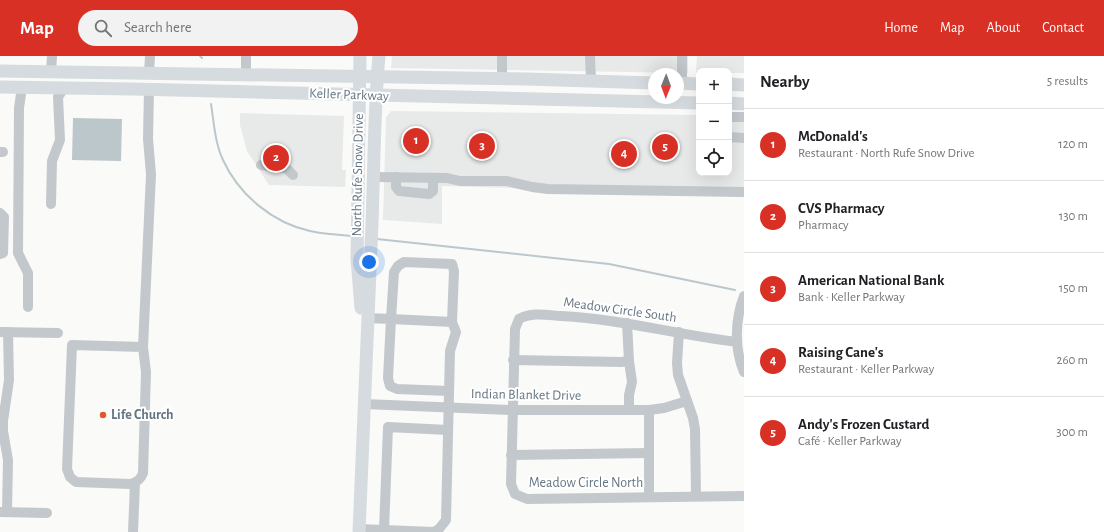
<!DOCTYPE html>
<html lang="en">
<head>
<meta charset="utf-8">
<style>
	body { margin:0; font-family:"Alegreya Sans",sans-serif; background:#f2f2f2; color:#202124 }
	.controls { position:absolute; right:12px; top:12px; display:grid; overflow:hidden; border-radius:8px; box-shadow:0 4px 16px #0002 }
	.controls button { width:36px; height:36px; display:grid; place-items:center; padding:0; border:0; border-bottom:1px solid #e0e0e0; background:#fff; color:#202124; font:20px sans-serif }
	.compass { position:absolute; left:648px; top:12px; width:36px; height:36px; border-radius:50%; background:#fff; box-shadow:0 4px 16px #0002; rotate:181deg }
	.you { position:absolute; left:369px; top:206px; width:14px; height:14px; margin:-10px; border:3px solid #fff; border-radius:50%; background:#1a73e8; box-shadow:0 0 0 6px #1a73e833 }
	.badge { display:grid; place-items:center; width:26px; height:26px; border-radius:50%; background:#d93025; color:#fff; font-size:13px; font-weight:700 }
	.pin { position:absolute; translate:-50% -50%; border:2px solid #fff; box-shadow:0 1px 4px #0006 }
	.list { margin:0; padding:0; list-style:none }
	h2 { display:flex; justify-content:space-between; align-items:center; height:52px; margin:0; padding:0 16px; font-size:17px }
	h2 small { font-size:13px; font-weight:400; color:#757577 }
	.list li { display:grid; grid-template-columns:26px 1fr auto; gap:12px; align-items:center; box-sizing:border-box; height:72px; padding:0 16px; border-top:1px solid #e0e0e0 }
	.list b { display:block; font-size:15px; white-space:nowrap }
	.list p { margin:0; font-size:13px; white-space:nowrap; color:#757577 }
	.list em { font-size:13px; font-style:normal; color:#757577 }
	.icon { flex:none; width:22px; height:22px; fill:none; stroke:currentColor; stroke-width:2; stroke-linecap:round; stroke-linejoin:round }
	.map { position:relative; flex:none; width:744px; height:476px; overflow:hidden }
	header { display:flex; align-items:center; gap:24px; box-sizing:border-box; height:56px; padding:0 20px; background:#d93025; color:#fff }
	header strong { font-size:19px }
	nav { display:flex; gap:22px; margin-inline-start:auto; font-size:14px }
	.search { width:280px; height:36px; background:#f2f2f2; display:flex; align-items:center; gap:10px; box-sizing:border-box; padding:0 14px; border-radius:22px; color:#757577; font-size:15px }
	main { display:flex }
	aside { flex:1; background:#fff }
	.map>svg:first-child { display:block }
	.built { fill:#e8e9e9 }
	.water { fill:#bbc7cb }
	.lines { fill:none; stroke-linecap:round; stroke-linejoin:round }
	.stream { stroke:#bbc7cb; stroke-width:2 }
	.minor { stroke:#c3c8cc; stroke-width:10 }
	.major { stroke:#d6dbdf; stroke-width:13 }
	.poi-dot { fill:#e4572e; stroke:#fff; stroke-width:1.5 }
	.labels { text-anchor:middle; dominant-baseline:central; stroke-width:4; stroke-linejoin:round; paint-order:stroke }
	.street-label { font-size:14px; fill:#657683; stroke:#fff }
	.poi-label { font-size:14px; font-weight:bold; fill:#657683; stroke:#fff; text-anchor:start }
</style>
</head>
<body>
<header>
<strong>Map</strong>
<div class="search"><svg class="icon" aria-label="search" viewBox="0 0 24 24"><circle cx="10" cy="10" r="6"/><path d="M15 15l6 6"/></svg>Search here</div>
<nav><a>Home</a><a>Map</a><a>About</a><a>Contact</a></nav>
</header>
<main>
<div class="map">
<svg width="744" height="476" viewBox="0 0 744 476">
	<rect width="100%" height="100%" fill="#fafaf8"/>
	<g class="built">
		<polygon points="392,0 688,0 688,17 391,12"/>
		<polygon points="697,0 744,0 744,17 729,17 729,15 699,15 699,17 696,17"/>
		<polygon points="391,55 699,59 699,117 729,117 729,60 744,60 744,141 537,136 512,132 442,130 442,168 383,164 386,61"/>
		<polygon points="240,57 344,60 342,114 346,114 345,131 269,129 247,95 240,69"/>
	</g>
	<polygon class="water" points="73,62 122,63 121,105 72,104"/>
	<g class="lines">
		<g class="stream">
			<polyline points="200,0 202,2"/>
			<path d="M 211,48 C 214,67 215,87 223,104 C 239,139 273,167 310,175 C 324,178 339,179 353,180"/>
			<polyline points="377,183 609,208 735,234"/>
		</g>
		<g class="minor">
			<polyline points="246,0 246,18"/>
			<polyline points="590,0 591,25"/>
			<polyline points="51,16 52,0"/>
			<polyline points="149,17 150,0"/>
			<polyline points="502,22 502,0"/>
			<polyline points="682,27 682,0"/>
			<polyline points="22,31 19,52 18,197 28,217 28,251"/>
			<polyline points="729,61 744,61"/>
			<polyline points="729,81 744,82"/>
			<polyline points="0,96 3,96"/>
			<polyline points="261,109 286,112 293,119"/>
			<polyline points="373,121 447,122 460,125 507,125 532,131 548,133 744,136"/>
			<polyline points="396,121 396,131 399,135 429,138 433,135 433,122"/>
			<polyline points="51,148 52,105 60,84 58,41 64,32"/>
			<polyline points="0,157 4,161 3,197 0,198"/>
			<path d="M 744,240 C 735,263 734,293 744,316"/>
			<polyline points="367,262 391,263 388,322 390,330 397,333 449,335"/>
			<polyline points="627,267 629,305 632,326 629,339 629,354"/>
			<polyline points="0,276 58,277"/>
			<polyline points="679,276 677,307 678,319 693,362 695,373 696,440"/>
			<path d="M 737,286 C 678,279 621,263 561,260 C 546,259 532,256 519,263 L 515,273 L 511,428 L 515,438 L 527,443 L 744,440"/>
			<path d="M 143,291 L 146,316 L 143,417 C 141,423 138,426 131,428 L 76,426 L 70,421 L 67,413 L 72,289 L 143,291 L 151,118 L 148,83 L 149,33"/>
			<polyline points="513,304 621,306 629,305"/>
			<polyline points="364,348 512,354 649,354 664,352 687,345"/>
			<polyline points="649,354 649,441"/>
			<polyline points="511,399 649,397"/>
			<polyline points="0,456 47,457"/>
			<polyline points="7,456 8,404 3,375 3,365 9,324 8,276"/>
			<polyline points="359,473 434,476 439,473 446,464 450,295 456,276 452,266 454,215 452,208 404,206 398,210 394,216 391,263 452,266"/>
			<polyline points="384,474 388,371 448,374"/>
			<polyline points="133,476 135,427"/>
		</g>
		<g class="major">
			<polyline points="360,0 357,203 361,252"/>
			<polyline points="0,15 527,23 654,27"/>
			<polyline points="678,27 699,28"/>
			<polyline points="729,28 744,29"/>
			<polyline points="0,31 133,33 699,47"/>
			<polyline points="729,47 744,48"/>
			<path d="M 359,476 C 363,373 368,270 372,167 C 374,111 374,55 379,0"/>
		</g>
	</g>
	<circle class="poi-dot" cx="103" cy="359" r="4"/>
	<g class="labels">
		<g class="street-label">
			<text transform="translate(349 39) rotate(2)">Keller Parkway</text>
			<text transform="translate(358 119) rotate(-89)">North Rufe Snow Drive</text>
			<text transform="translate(620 254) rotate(8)">Meadow Circle South</text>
			<text transform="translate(526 339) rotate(1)">Indian Blanket Drive</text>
			<text x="586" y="427">Meadow Circle North</text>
		</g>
		<g class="poi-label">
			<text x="111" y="359">Life Church</text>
		</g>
	</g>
</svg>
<div class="controls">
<button>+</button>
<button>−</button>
<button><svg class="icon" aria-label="locate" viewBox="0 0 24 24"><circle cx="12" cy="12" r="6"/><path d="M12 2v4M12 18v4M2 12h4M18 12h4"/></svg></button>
</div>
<svg class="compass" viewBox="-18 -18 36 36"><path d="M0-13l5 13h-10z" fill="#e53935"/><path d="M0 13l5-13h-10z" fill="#757577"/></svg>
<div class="you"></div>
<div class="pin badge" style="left:416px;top:85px">1</div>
<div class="pin badge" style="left:276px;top:102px">2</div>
<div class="pin badge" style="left:482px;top:90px">3</div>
<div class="pin badge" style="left:624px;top:98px">4</div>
<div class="pin badge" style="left:665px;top:91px">5</div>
</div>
<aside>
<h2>Nearby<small>5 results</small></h2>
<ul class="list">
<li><span class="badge">1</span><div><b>McDonald's</b><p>Restaurant · North Rufe Snow Drive</p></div><em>120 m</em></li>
<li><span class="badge">2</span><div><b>CVS Pharmacy</b><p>Pharmacy</p></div><em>130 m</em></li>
<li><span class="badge">3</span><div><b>American National Bank</b><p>Bank · Keller Parkway</p></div><em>150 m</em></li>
<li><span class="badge">4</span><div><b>Raising Cane's</b><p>Restaurant · Keller Parkway</p></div><em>260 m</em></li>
<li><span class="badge">5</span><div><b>Andy's Frozen Custard</b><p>Café · Keller Parkway</p></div><em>300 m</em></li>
</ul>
</aside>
</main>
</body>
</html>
